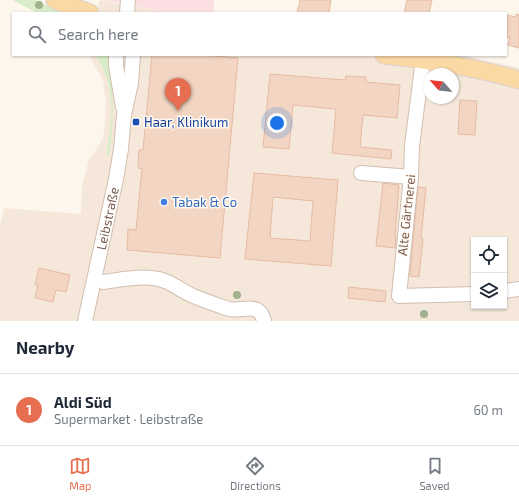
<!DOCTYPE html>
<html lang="en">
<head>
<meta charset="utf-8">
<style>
	body { margin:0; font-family:"Exo 2",sans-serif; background:#f2f2f3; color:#1f2937 }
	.controls { position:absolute; right:12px; bottom:12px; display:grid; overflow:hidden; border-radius:0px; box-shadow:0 1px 3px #0004 }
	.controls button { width:36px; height:36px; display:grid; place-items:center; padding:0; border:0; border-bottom:1px solid #e0e1e3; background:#fff; color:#1f2937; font:20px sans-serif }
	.compass { position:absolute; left:423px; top:68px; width:36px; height:36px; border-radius:50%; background:#fff; box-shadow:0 1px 3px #0004; rotate:297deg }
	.you { position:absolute; left:277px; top:123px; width:14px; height:14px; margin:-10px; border:3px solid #fff; border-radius:50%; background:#1a73e8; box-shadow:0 0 0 6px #1a73e833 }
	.badge { display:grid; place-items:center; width:26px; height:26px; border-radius:50%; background:#e76f51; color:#fff; font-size:13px; font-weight:700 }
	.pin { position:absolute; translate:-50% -33px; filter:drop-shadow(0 1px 2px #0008) }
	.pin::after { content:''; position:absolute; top:21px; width:14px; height:12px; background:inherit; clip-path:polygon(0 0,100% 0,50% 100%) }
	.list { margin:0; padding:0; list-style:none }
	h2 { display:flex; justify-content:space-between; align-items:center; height:52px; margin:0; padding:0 16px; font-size:17px }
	h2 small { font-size:13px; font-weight:400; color:#747a83 }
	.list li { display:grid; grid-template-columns:26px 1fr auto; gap:12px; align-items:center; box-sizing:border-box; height:72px; padding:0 16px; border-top:1px solid #e0e1e3 }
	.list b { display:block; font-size:15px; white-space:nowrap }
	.list p { margin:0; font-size:13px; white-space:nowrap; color:#747a83 }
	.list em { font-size:13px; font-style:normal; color:#747a83 }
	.icon { flex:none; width:22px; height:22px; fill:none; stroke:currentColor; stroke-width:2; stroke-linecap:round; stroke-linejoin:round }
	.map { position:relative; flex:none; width:519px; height:321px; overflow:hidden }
	.search { position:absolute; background:#fff; box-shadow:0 1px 3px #0004; left:12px; right:12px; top:12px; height:44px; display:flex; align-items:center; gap:10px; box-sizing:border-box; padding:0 14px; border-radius:0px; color:#747a83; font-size:15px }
	.sheet { height:124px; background:#fff }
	nav { display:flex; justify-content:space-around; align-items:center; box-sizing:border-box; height:56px; border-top:1px solid #e0e1e3; background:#fff; font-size:11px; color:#747a83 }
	nav a { display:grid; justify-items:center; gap:2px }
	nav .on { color:#e76f51 }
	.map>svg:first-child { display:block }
	.residential { fill:#f5e8da; fill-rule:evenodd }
	.medical { fill:#fbdfe3 }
	.green { fill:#d8ecc9 }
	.building { fill:#f3d5c3; stroke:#e6bba3; fill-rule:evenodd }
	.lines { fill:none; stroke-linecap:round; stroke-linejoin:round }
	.minor-casing { stroke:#d1beb0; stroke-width:16 }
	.major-casing { stroke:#dad1cd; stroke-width:19 }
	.minor { stroke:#fff; stroke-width:14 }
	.major { stroke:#fbd9a5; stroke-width:17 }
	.tree { fill:#a0b28e }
	.transit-dot { fill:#1a4fb4; stroke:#fffaf3; stroke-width:1.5 }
	.shop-dot { fill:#3f7fe0; stroke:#fffaf3; stroke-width:1.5 }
	.labels { text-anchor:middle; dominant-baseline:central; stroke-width:3; stroke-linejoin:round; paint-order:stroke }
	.transit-label { font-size:13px; fill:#164399; stroke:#fffaf3; text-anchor:start }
	.shop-label { font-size:13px; fill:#366cbe; stroke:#fffaf3; text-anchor:start }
	.street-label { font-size:13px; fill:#7a5c4d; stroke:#fffaf3 }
</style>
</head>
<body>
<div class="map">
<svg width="519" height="321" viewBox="0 0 519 321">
	<rect width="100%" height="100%" fill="#fdf6ec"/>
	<g class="residential">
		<polygon points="100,0 156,10 166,13 96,13"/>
		<path d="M 89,55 L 461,55 L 519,68 L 519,321 L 0,321 L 0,226 L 4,208 L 81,214 L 82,185 L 89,160 L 98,147 L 104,135 L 106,104 L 103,80 ZM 429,74 L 453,74 L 453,98 L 429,98 ZM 474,240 L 504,240 L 504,306 L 474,306 Z"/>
	</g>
	<polygon class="medical" points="104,0 214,0 214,13 166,13 156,10"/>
	<g class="green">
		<polygon points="13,0 36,0 63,13 37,13"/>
		<path d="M 96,55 L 110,55 C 113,88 115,122 109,155 L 106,155 C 113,118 116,88 96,55 Z"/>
	</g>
	<g class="building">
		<polygon points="300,0 331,0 329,13 297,13"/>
		<polygon points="407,0 432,0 429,13 404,13"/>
		<polygon points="516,14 519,15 519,48 508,45 510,38 506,37 506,15 516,17"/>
		<polygon points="152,55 204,55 238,58 220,258 127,250 128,229 136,230 142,169 138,168 139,150 143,150"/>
		<polygon points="270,74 345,80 346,76 366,77 366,82 400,85 397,118 363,115 360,147 392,150 391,159 332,153 336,109 293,105 289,149 263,147"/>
		<polygon points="460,100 477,101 475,135 458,134"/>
		<path d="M 254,173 L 338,180 L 331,266 L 245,259 ZM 273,197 L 313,201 L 310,241 L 270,238 Z"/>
		<polygon points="383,183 399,185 395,236 396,236 395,248 376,246"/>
		<polygon points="418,187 426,188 421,238 423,239 419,277 410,276"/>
		<polygon points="39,268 70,275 66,292 56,290 53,302 35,298 38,285 35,285"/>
		<polygon points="349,287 386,291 385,302 348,298"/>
	</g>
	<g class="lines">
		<defs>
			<g id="minor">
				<polyline points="127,13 128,0"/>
				<polyline points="116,55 116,66 123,107"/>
				<polyline points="423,59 412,146 411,177 399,296 474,294"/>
				<polyline points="361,173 411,177"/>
				<path d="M 103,282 C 119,280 137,276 152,278 C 168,279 178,289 191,295 C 202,300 214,304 226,308 C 240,314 259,299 264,321"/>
				<polyline points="504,291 519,289"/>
				<path id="s1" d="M 85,321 L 116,179 L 121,149 L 124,115 L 131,83 L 133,55"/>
			</g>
			<g id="major">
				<polyline points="55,0 90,13"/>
				<path d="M 384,55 C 429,60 475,67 519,80"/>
			</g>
		</defs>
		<use href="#minor" class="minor-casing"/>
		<use href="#major" class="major-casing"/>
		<use href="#minor" class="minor"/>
		<use href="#major" class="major"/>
	</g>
	<g class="tree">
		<circle cx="39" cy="5" r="4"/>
		<circle cx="237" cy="295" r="4"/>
		<circle cx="424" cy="314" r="4"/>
	</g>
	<rect class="transit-dot" x="132" y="118" width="8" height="8" rx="2"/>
	<circle class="shop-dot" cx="164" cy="202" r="4"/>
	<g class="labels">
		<g class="transit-label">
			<text x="144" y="122">Haar, Klinikum</text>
		</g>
		<g class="shop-label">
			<text x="172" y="202">Tabak &amp; Co</text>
		</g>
		<g class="street-label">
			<text transform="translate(406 215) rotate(-84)">Alte Gärtnerei</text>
			<text stroke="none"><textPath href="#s1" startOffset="105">Leibstraße</textPath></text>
		</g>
	</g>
</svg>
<div class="controls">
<button><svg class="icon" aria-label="locate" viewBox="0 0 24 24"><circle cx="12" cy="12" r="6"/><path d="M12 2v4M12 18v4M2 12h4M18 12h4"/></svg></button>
<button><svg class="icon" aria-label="layers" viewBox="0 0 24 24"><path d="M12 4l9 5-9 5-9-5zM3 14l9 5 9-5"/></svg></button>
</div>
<svg class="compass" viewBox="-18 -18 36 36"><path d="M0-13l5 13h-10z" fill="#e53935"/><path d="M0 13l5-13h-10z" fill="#747a83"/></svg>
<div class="you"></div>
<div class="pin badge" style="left:178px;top:111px">1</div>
<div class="search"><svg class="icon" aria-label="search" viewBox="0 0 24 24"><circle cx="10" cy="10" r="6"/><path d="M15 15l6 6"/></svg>Search here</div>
</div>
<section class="sheet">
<h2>Nearby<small></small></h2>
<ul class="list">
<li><span class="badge">1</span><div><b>Aldi Süd</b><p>Supermarket · Leibstraße</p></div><em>60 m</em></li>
</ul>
</section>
<nav>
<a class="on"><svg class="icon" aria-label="map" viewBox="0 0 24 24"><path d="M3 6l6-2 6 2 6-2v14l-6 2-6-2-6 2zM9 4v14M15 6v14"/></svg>Map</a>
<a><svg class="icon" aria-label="directions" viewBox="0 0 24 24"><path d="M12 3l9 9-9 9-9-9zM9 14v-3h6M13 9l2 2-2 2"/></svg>Directions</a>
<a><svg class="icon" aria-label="saved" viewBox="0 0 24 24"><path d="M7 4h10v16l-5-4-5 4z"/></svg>Saved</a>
</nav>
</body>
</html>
